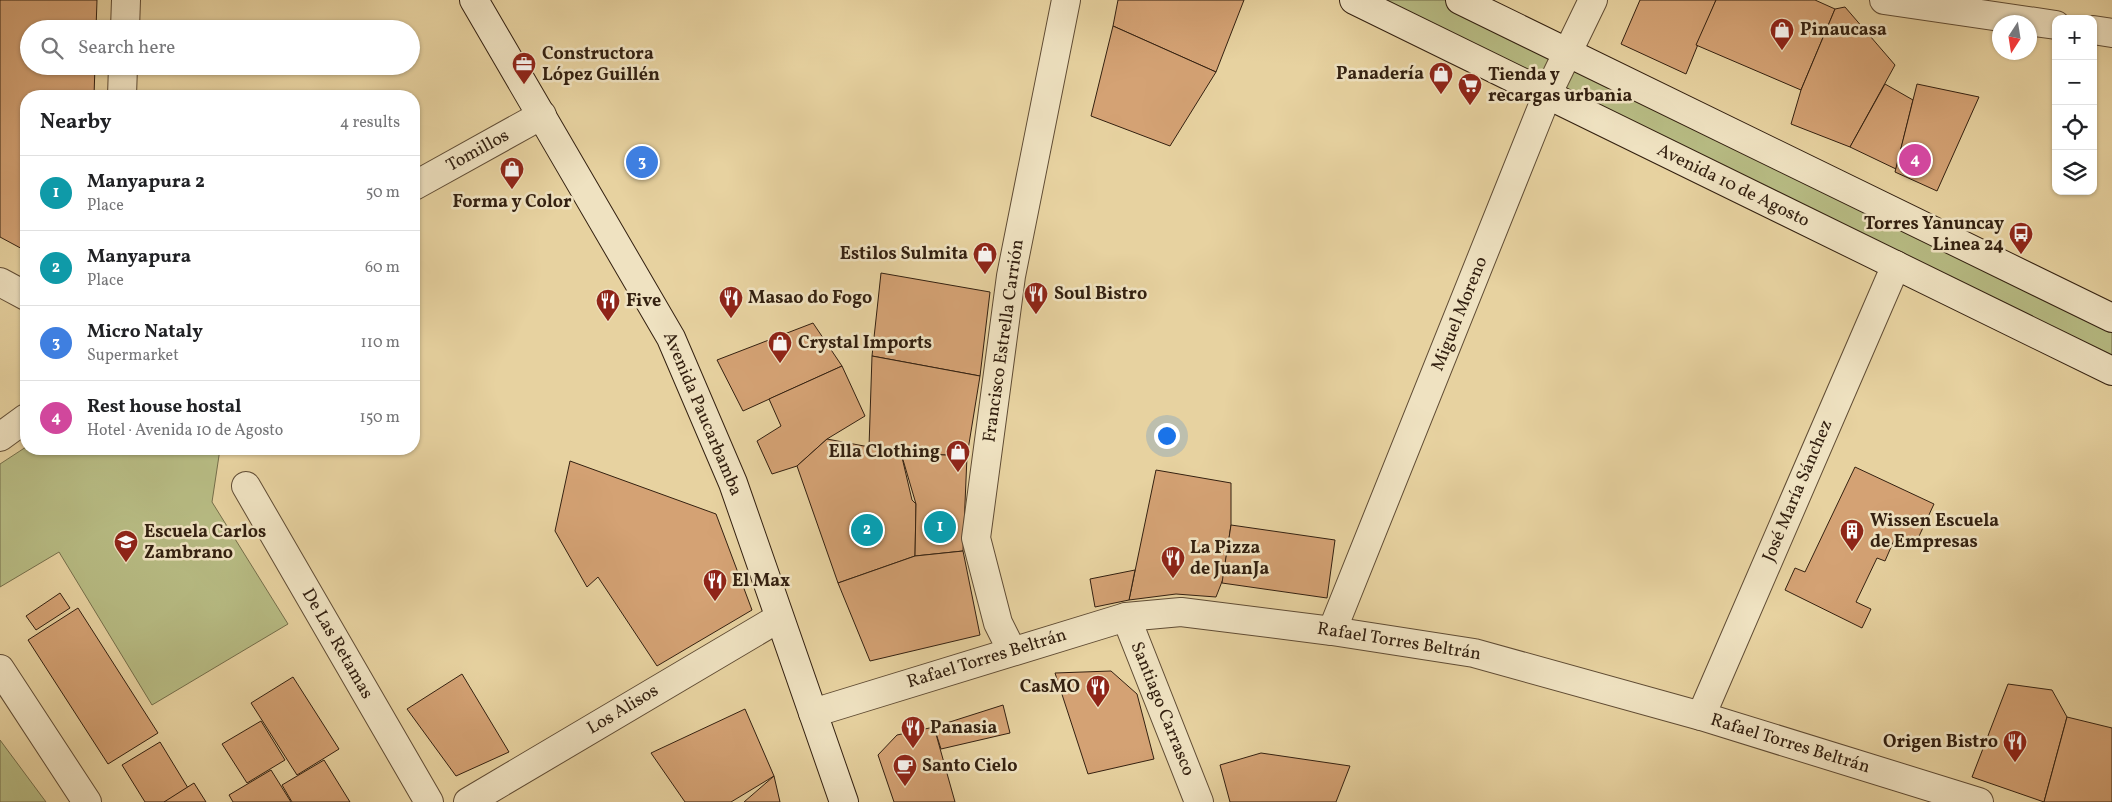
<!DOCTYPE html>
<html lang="en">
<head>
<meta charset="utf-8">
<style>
	body { margin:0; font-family:Vollkorn,serif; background:#f2f2f2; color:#202124 }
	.controls { position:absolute; right:15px; top:15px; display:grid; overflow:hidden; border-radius:10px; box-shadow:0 1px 4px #0004 }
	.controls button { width:45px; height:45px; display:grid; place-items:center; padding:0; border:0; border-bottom:1px solid #e0e0e0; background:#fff; color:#202124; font:25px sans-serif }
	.compass { position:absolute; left:1992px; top:15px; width:45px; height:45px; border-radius:50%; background:#fff; box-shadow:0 1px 4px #0004; rotate:192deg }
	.you { position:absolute; left:1166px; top:435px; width:18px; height:18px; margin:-12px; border:4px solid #fff; border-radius:50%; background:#1a73e8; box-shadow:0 0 0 8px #1a73e833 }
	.badge { display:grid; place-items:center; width:32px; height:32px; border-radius:50%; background:#8f2418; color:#fff; font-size:16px; font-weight:700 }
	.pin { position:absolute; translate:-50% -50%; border:2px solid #fff; box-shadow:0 1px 5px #0006 }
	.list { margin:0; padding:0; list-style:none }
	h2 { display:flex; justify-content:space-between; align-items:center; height:65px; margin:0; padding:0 20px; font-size:21px }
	h2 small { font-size:16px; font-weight:400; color:#757577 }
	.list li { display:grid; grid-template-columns:32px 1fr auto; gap:15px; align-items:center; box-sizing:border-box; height:75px; padding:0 20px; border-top:1px solid #e0e0e0 }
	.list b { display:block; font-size:19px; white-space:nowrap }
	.list p { margin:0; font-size:16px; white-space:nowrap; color:#757577 }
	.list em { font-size:16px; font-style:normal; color:#757577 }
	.icon { flex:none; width:28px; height:28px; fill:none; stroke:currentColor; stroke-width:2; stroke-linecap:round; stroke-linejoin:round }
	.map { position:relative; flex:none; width:2112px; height:802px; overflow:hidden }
	.search { position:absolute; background:#fff; box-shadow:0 1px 4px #0004; left:20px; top:20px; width:400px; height:55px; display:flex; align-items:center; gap:12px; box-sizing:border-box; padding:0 18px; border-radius:28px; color:#757577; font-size:19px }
	.panel { position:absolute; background:#fff; box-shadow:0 1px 4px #0004; left:20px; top:90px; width:400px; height:365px; border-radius:20px }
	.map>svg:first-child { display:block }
	.green { fill:#b7bb83; stroke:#756e4a }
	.building { fill:#d4a274; stroke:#332010 }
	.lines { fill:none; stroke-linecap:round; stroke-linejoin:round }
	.street-casing { stroke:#604c34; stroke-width:30 }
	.secondary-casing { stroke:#332010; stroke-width:30 }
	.street { stroke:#efe2c1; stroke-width:28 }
	.secondary { stroke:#efe2c1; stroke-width:28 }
	.labels { text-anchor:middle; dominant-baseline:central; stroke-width:5; stroke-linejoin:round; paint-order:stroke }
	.poi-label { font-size:18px; font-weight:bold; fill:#332010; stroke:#efe2c1; text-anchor:start }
	.street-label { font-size:18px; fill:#332010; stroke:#efe2c1 }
</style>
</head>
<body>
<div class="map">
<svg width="2112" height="802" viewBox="0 0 2112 802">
	<rect width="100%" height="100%" fill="#e7d2a0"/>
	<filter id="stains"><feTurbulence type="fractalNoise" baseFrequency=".004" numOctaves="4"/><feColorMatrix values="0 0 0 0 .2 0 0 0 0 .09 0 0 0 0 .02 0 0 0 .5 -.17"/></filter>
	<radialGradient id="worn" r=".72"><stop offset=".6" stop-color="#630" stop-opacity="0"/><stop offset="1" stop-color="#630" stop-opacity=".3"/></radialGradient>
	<g class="green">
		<polygon points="1354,0 1460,0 2112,318 2112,371"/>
		<polygon points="26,447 220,449 212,502 288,624 152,705 59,552 0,587 0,464"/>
		<polygon points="0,740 46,802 0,802"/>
	</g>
	<g class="building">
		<polygon points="0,0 97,0 96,29 29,29 29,66 95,66 94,96 26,96 26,251 0,237"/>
		<polygon points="1118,0 1244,0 1216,72 1113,26"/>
		<polygon points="1640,0 1716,0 1686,74 1621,44"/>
		<polygon points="1716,0 1815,0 1835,9 1801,90 1696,45"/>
		<polygon points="1845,7 1895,65 1850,147 1791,124 1801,90 1835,9"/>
		<polygon points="1113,26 1216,72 1170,146 1091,116"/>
		<polygon points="1885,84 1913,100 1896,169 1850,147"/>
		<polygon points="1917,84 1979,97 1937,191 1895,172"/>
		<polygon points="881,273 990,292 980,376 872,356"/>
		<polygon points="813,323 842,366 743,411 717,360"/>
		<polygon points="872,356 980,376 967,456 901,453 869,447"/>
		<polygon points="842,366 865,416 827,439 797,466 772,474 757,441 781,426 769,399"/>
		<polygon points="827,439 901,453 912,500 916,504 915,556 838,583 797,466"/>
		<polygon points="901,453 967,456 963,551 915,556 916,504"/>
		<polygon points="570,461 716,514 752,610 657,666 598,577 587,587 555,531"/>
		<polygon points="1855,467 1934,504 1914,547 1895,538 1885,561 1877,558 1856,602 1871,609 1862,628 1785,590 1795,568 1805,572"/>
		<polygon points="1156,470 1231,483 1231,525 1223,579 1216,597 1176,594 1129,600"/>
		<polygon points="1231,525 1335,540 1327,598 1222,583"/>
		<polygon points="963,551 980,635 870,661 838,583 915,556"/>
		<polygon points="1135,570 1129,600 1095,607 1090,579"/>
		<polygon points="60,593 70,608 36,630 26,616"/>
		<polygon points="78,608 158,733 108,764 28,640"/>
		<polygon points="1111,671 1137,694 1154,759 1088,774 1055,673"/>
		<polygon points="462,674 509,752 456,776 407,709"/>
		<polygon points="293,677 339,749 297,775 251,703"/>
		<polygon points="2008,684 2052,690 2067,717 2044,802 1972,777"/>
		<polygon points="1003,705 1010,733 941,749 934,727"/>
		<polygon points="745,709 774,776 731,802 685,802 651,753"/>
		<polygon points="2067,717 2112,728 2112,802 2044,802"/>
		<polygon points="261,721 285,760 247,783 222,744"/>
		<polygon points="934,727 955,802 894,802 878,755 897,735"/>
		<polygon points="160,742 188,788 165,802 145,802 122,765"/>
		<polygon points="1261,753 1350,766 1336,802 1230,802 1220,765"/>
		<polygon points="324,760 350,802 292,802 282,785"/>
		<polygon points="271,770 291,802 233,802 229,795"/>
		<polygon points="774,776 780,802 744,802"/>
		<polygon points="194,783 206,802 164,802"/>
	</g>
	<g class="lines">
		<defs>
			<g id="street">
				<polyline points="1884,0 2056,25"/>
				<polyline points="125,29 126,0"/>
				<polyline points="2093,30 2112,33"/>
				<polyline points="122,96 123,66"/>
				<polyline points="414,186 542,115"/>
				<polyline points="0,282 26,296"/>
				<polyline points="0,437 26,418"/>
				<polyline points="246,486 429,802"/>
				<polyline points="1126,617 1199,802"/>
				<polyline points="1332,631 1547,95 1593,0"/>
				<polyline points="1012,651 998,623 976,538 1011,276 1066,0"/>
				<polyline points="0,669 87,802"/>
				<polyline points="813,713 1126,617 1181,612 1332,631 1474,653 1701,716 1979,802"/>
				<polyline points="1701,716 1896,265"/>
				<polyline points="468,802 779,618"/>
			</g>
			<g id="secondary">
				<polyline points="474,0 671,338 733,483 844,802"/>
				<polyline points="1354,0 2112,371"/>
				<polyline points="1460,0 2112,318"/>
			</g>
		</defs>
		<use href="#street" class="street-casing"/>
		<use href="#secondary" class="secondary-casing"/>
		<use href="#street" class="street"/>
		<use href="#secondary" class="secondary"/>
	</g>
	<defs>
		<symbol id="shop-pin" viewBox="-11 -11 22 30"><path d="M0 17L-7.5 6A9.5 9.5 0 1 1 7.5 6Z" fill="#8f2418" stroke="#efe2c1"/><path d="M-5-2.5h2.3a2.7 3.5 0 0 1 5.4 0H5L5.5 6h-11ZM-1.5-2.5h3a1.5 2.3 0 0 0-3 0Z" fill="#fff"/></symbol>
		<symbol id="office-pin" viewBox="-11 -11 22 30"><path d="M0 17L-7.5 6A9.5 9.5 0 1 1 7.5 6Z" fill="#8f2418" stroke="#efe2c1"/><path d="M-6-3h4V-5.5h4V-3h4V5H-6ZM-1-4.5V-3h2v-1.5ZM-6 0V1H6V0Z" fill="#fff"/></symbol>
		<symbol id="supermarket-pin" viewBox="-11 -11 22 30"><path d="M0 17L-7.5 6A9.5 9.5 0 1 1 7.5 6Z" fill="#8f2418" stroke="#efe2c1"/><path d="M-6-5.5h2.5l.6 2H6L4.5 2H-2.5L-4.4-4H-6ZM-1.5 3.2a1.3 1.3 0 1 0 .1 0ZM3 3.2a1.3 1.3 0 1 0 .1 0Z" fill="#fff"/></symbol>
		<symbol id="bus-pin" viewBox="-11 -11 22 30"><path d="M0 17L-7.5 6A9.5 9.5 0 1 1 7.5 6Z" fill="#8f2418" stroke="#efe2c1"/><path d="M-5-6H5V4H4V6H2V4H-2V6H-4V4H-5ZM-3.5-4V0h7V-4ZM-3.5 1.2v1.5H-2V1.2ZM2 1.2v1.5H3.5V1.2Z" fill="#fff"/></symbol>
		<symbol id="restaurant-pin" viewBox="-11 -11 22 30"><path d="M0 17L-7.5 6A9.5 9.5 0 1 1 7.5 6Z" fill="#8f2418" stroke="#efe2c1"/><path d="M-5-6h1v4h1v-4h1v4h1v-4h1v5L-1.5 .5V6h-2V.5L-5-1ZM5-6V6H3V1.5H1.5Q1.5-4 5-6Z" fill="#fff"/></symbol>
		<symbol id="building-pin" viewBox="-11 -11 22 30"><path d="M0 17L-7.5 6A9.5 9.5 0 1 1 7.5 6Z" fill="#8f2418" stroke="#efe2c1"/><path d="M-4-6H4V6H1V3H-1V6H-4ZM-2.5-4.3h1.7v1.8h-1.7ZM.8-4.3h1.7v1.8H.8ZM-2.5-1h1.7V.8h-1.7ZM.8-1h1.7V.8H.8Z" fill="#fff"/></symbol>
		<symbol id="school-pin" viewBox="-11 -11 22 30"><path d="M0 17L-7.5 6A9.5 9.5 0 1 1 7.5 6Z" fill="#8f2418" stroke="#efe2c1"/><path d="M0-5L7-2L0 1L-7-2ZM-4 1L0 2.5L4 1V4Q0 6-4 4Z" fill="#fff"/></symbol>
		<symbol id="cafe-pin" viewBox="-11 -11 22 30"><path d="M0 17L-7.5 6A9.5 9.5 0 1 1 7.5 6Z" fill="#8f2418" stroke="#efe2c1"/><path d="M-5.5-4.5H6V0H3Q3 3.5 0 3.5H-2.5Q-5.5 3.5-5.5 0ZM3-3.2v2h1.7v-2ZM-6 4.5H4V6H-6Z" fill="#fff"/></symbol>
	</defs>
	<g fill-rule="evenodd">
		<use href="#shop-pin" x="1768" y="16" width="28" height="38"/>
		<use href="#office-pin" x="510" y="50" width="28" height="38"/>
		<use href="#shop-pin" x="1427" y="60" width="28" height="38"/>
		<use href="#supermarket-pin" x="1456" y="71" width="28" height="38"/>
		<use href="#shop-pin" x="498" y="155" width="28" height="38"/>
		<use href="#bus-pin" x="2007" y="220" width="28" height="38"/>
		<use href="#shop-pin" x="971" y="240" width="28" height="38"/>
		<use href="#restaurant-pin" x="1022" y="280" width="28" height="38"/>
		<use href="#restaurant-pin" x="717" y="284" width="28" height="38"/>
		<use href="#restaurant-pin" x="594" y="287" width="28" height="38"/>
		<use href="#shop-pin" x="766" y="329" width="28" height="38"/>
		<use href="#shop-pin" x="944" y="438" width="28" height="38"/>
		<use href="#building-pin" x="1838" y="517" width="28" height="38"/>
		<use href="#school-pin" x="112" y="528" width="28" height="38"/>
		<use href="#restaurant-pin" x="1159" y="544" width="28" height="38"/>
		<use href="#restaurant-pin" x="701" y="567" width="28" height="38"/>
		<use href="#restaurant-pin" x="1084" y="673" width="28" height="38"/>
		<use href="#restaurant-pin" x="899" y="714" width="28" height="38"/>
		<use href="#restaurant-pin" x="2001" y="728" width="28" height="38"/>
		<use href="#cafe-pin" x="891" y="752" width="28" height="38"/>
	</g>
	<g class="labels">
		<g class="poi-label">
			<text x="1800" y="30">Pinaucasa</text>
			<text x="542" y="54">Constructora<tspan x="542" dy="21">López Guillén</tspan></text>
			<text x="1424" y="74" text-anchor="end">Panadería</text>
			<text x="1488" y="75">Tienda y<tspan x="1488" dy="21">recargas urbania</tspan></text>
			<text x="512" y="202" text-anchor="middle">Forma y Color</text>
			<text x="2004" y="224" text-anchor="end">Torres Yanuncay<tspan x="2004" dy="21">Linea 24</tspan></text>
			<text x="968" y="254" text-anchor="end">Estilos Sulmita</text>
			<text x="1054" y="294">Soul Bistro</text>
			<text x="748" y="298">Masao do Fogo</text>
			<text x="626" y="301">Five</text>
			<text x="798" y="343">Crystal Imports</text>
			<text x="940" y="452" text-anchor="end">Ella Clothing</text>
			<text x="1870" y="521">Wissen Escuela<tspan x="1870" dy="21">de Empresas</tspan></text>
			<text x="144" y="532">Escuela Carlos<tspan x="144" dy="21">Zambrano</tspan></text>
			<text x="1190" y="548">La Pizza<tspan x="1190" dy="21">de JuanJa</tspan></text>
			<text x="732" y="581">El Max</text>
			<text x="1080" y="687" text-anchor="end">CasMO</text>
			<text x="930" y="728">Panasia</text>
			<text x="1998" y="742" text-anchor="end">Origen Bistro</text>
			<text x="922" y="766">Santo Cielo</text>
		</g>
		<g class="street-label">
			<text transform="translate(478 151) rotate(-29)">Tomillos</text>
			<text transform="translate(1733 186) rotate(26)">Avenida 10 de Agosto</text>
			<text transform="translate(1460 314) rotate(-68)">Miguel Moreno</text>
			<text transform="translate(1004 341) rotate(-82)">Francisco Estrella Carrión</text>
			<text transform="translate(702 414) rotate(67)">Avenida Paucarbamba</text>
			<text transform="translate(1798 491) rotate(-67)">José María Sánchez</text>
			<text transform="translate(1399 642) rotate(9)">Rafael Torres Beltrán</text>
			<text transform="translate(337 644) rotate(60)">De Las Retamas</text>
			<text transform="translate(987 659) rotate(-17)">Rafael Torres Beltrán</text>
			<text transform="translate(1162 709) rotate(68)">Santiago Carrasco</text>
			<text transform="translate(623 710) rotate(-31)">Los Alisos</text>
			<text transform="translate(1790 744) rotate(17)">Rafael Torres Beltrán</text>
		</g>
	</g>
	<rect width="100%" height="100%" filter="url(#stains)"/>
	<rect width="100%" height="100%" fill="url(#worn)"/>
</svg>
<div class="controls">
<button>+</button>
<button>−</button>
<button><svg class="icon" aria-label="locate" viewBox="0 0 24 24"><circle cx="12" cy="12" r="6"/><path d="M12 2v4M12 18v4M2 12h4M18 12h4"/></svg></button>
<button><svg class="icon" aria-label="layers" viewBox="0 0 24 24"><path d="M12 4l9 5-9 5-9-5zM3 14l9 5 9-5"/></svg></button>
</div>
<svg class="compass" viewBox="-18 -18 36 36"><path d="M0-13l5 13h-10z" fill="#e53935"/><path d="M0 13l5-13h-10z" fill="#757577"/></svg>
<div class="you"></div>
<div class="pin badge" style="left:940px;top:527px;background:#0f9aa8">1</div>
<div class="pin badge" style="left:867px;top:530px;background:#0f9aa8">2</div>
<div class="pin badge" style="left:642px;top:162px;background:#3f7fe0">3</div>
<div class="pin badge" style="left:1915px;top:160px;background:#d1479c">4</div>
<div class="search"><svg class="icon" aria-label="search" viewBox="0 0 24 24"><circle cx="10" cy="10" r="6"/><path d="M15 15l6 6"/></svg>Search here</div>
<section class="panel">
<h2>Nearby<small>4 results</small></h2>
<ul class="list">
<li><span class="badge" style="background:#0f9aa8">1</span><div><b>Manyapura 2</b><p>Place</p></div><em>50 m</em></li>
<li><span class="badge" style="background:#0f9aa8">2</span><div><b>Manyapura</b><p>Place</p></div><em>60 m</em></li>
<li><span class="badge" style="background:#3f7fe0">3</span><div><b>Micro Nataly</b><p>Supermarket</p></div><em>110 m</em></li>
<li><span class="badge" style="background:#d1479c">4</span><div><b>Rest house hostal</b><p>Hotel · Avenida 10 de Agosto</p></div><em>150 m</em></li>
</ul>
</section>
</div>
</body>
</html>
